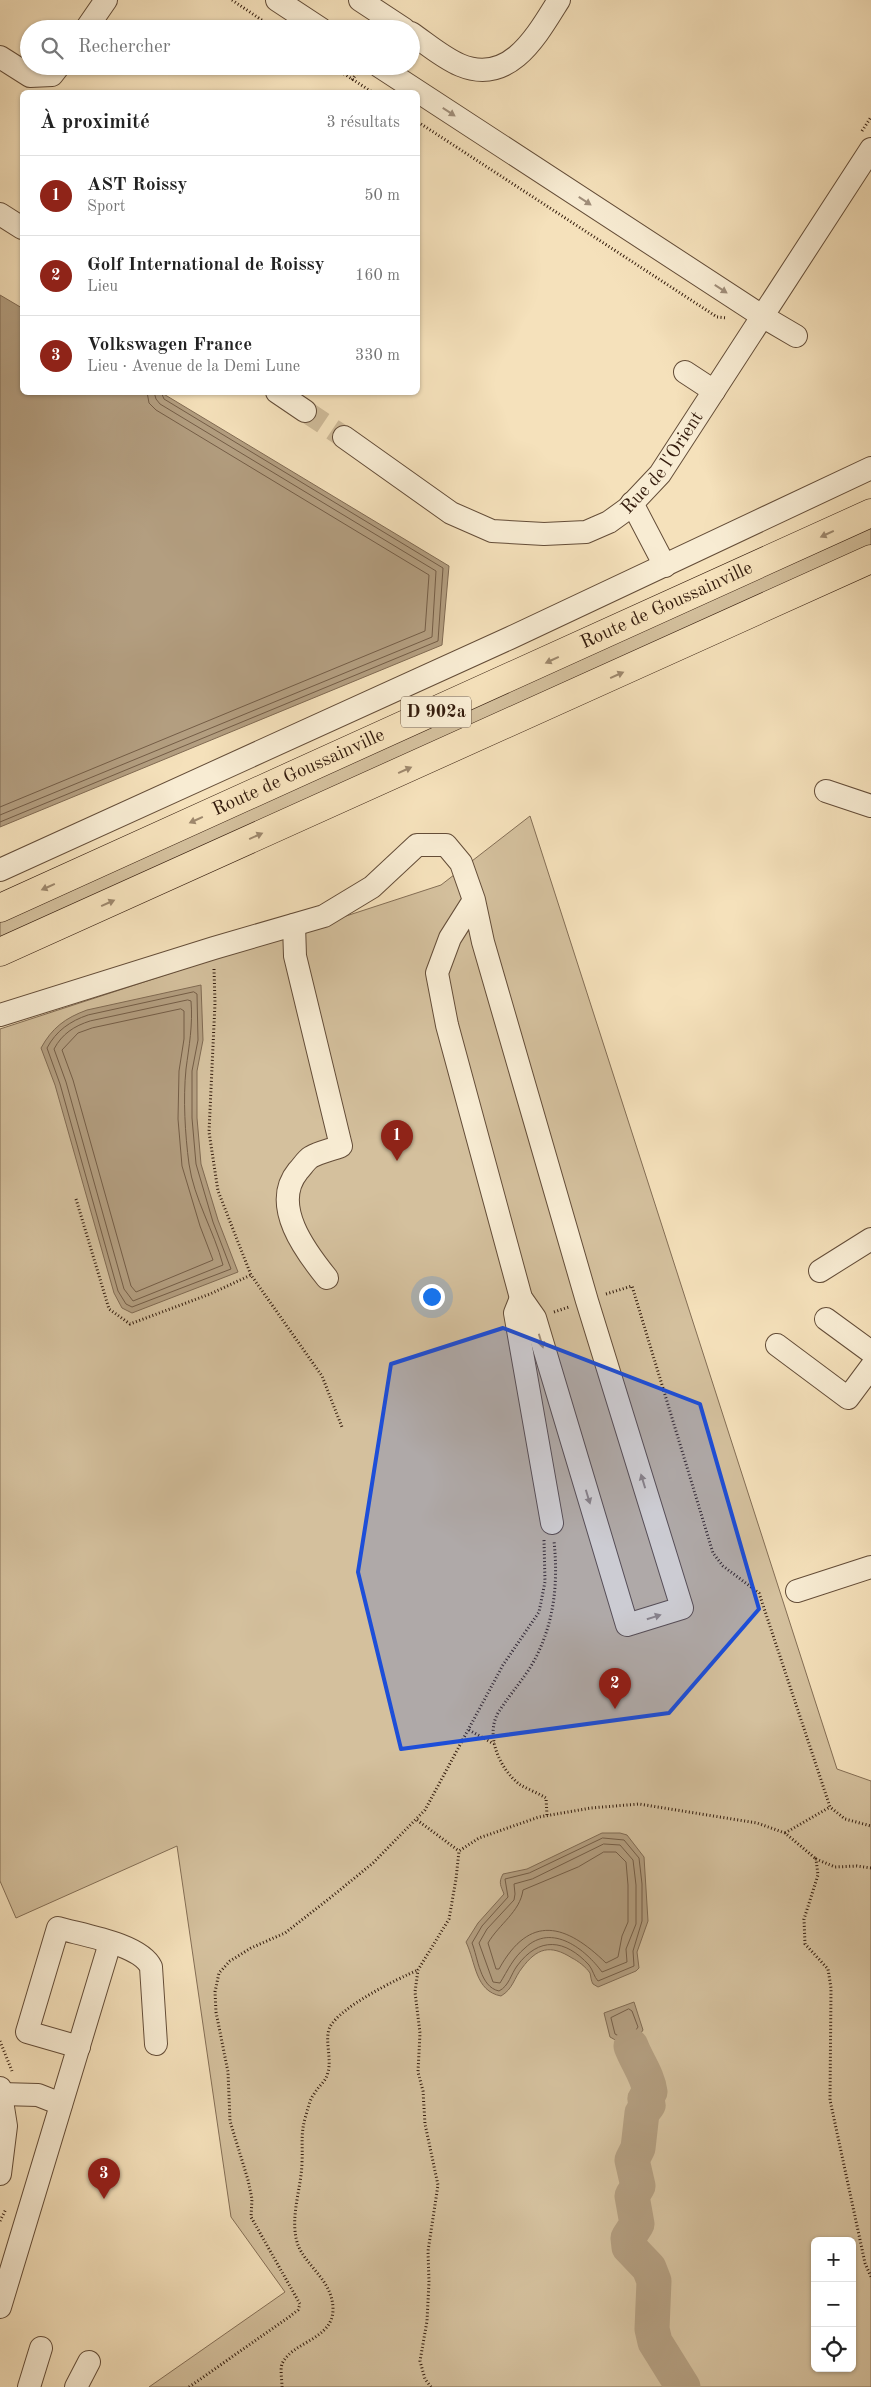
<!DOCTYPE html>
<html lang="fr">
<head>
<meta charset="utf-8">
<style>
	body { margin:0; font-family:"Old Standard TT",serif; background:#f6f6f6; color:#222 }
	.controls { position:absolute; right:15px; bottom:15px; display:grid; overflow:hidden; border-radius:8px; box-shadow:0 1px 4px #0004 }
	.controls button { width:45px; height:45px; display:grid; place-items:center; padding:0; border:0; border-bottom:1px solid #e0e0e0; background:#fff; color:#222; font:25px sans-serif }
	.you { position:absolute; left:431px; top:1296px; width:18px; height:18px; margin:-12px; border:4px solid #fff; border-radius:50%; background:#1a73e8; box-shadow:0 0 0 8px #1a73e833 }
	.badge { display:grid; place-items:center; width:32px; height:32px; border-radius:50%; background:#8f2418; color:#fff; font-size:16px; font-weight:700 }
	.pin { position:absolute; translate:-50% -41px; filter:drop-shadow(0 1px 2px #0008) }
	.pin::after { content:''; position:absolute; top:26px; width:18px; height:15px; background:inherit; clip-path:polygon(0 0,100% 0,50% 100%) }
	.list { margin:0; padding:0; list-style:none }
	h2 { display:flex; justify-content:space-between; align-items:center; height:65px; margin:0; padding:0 20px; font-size:21px }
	h2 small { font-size:16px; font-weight:400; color:#767676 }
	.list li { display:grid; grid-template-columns:32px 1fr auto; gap:15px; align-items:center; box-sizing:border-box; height:80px; padding:0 20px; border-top:1px solid #e0e0e0 }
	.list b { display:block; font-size:19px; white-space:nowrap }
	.list p { margin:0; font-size:16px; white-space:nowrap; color:#767676 }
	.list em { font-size:16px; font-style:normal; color:#767676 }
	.icon { flex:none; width:28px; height:28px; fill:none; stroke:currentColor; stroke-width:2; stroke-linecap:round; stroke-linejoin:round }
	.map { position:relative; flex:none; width:871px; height:2387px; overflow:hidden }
	.search { position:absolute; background:#fff; box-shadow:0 1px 4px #0004; left:20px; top:20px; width:400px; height:55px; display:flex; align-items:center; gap:12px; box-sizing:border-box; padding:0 18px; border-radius:28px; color:#767676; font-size:19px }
	.panel { position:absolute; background:#fff; box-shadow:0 1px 4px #0004; left:20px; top:90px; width:400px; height:305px; border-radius:8px }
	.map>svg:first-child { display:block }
	.green { fill:#d4c09d; stroke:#846e55; fill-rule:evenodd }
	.water { fill:#b39e80; stroke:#806a52 }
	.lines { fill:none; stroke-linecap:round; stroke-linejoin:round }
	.shore { stroke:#745d46; stroke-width:1 }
	.river { stroke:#b39e80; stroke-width:35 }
	.minor-tunnel { stroke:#ceba98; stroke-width:22; stroke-dasharray:22 11; stroke-linecap:butt }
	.minor-casing { stroke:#644d38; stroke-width:24 }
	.major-casing { stroke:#341c0d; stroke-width:29 }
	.path { stroke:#341c0d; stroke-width:3; stroke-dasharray:1 2.5; stroke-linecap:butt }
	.minor { stroke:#f8ecd3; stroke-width:22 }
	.major { stroke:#f5e1bb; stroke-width:28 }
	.oneway { fill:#a08e7a }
	.oneway2 { fill:#9e886d }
	.marked { fill:#1d4ed8; fill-opacity:0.2; stroke:#1d4ed8; stroke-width:4; stroke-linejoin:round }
	.labels { text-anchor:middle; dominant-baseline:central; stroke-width:4.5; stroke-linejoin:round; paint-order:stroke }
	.shield { fill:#f8ecd3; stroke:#6f5a48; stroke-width:1 }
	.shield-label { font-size:18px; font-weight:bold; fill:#341c0d }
	.street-label { font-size:19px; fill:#341c0d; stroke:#f8ecd3 }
</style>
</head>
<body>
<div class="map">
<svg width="871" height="2387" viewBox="0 0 871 2387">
	<rect width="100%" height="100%" fill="#f5e1bb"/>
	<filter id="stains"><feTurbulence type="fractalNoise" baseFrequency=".004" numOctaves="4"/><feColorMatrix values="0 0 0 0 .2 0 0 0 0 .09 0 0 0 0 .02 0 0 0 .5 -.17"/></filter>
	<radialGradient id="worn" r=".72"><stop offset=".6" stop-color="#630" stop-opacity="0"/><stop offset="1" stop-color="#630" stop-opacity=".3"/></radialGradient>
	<g class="green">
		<polygon points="871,523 871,548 0,943 0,918"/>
		<path d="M 530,816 L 837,1769 L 871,1781 L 871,2387 L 149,2387 L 285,2292 L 231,2217 L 177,1846 L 16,1918 L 0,1881 L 0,1029 L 441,885 ZM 815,2241 L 852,2241 L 852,2368 L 815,2368 Z"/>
	</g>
	<g class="water">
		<polygon points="0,295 22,308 22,392 162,393 449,566 442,645 0,827"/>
		<path d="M 201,985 L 203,1040 L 197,1071 L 197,1118 L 201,1164 L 218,1220 L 238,1272 L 132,1313 L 122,1308 L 114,1293 L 55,1085 L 41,1048 C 52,1028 65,1018 87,1010 Z"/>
		<path d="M 602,1833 L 620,1833 L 627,1835 L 644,1857 L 648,1921 L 637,1952 L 639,1968 L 636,1971 L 598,1987 L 593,1984 C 591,1981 591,1977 590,1973 C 586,1967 578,1961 572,1958 C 550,1944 537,1948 522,1968 C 514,1978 513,1989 501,1996 C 475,1991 476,1963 466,1942 L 478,1923 L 504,1894 C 501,1886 498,1883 503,1874 L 527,1869 Z"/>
		<polygon points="634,2002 643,2030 633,2045 628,2047 610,2037 604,2013"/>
	</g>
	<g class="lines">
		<g class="shore">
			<polyline points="0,807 425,631 429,575 156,410 149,403 147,392"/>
			<polyline points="0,815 432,637 436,571 160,404 156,399 154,392"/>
			<polyline points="0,822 438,641 443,568 164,399 161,392"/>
			<path d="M 194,992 L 197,994 L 198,1040 L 192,1071 L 192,1118 L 196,1164 L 213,1222 L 231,1269 L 132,1307 L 126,1304 L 118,1291 L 60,1084 L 47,1048 C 56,1031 70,1021 88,1015 Z"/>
			<path d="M 188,1000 L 191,1001 C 193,1025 189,1046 186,1069 C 183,1099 185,1134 189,1164 C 194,1199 214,1231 223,1265 L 133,1301 L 124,1289 L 66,1082 L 54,1049 C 62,1034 74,1026 90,1021 Z"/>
			<polygon points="181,1009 184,1011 184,1039 179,1071 178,1119 182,1166 200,1226 213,1260 136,1292 131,1286 73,1080 62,1050 78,1033 92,1028"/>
			<path d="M 603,1838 L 624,1840 L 639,1858 L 642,1884 L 642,1921 L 633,1951 L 634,1966 L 598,1981 C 594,1977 593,1970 589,1965 C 565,1939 539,1936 517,1966 C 511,1974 509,1986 499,1991 C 480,1987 478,1958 472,1943 L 482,1926 L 508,1897 L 505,1879 L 529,1873 Z"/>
			<path d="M 604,1844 L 620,1845 L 633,1860 L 636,1885 L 636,1924 L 626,1949 L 627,1962 L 602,1972 C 586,1950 552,1922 525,1948 C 513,1958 508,1970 500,1983 L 493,1982 L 479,1943 L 487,1929 L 514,1900 L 515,1894 L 514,1884 L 532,1879 Z"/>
			<path d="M 604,1852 L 616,1852 L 626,1862 L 628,1885 L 628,1922 L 622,1936 L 618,1957 L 606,1963 C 566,1924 530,1913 499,1969 L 496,1969 L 488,1943 C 499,1924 520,1912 523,1890 L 578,1867 Z"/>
			<polygon points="629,2009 632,2011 638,2027 628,2041 615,2034 611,2018"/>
		</g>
		<path class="river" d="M 631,2046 C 637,2062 648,2076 650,2092 L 645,2099 L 648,2105 L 642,2113 L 638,2148 L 632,2160 L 638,2186 L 632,2196 L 637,2224 L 628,2238 L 629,2247 L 649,2268 L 654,2281 L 652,2329 L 655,2342 L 683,2387"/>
		<polyline class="minor-tunnel" points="305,411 344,437"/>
		<defs>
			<g id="minor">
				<polyline points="277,0 321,29"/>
				<polyline points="360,0 404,29"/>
				<polyline points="86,29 106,0"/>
				<path d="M 411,33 C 427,44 443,58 460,65 C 510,86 537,35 559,0"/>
				<polyline points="0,57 30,76 52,75 59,66"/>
				<polyline points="379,66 762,316 796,336"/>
				<polyline points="0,214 22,228"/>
				<polyline points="685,372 714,391"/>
				<polyline points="277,392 305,411"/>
				<path id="s1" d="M 344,437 L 451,513 L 492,531 L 544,534 L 586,532 L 609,522 L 627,509 L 660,474 L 871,149"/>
				<polyline points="632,503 665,566"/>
				<polyline points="826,791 871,806"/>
				<polyline points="0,870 510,638 871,468"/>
				<path d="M 294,925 L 295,956 L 341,1146 C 331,1150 320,1152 311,1157 C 306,1160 302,1167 298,1171 C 270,1205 306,1252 327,1278"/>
				<polyline points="0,1015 214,948 324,916 372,887 417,845 446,845 461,863 474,900 483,942 587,1301 682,1608 627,1625 535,1318 521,1298 447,1025 437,973 450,938 474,900"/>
				<polyline points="820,1271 871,1239"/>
				<polyline points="521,1298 515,1313 552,1523"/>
				<polyline points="826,1319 871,1352"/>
				<polyline points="777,1345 848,1398 871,1367"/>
				<polyline points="797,1591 871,1567"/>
				<path d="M 79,2047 L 27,2032 L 58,1928 C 82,1935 140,1944 151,1967 L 156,2044"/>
				<polyline points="0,2088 6,2126 0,2174"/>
				<polyline points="1,2094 38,2095 61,2104"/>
				<polyline points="0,2307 110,1943"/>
				<polyline points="29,2387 41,2348"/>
				<polyline points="76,2387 89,2362"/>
			</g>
			<g id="major">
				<path id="s2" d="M 0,908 L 871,513"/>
				<polyline points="0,952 871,559"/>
			</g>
		</defs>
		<use href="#minor" class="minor-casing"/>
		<use href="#major" class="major-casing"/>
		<g class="path">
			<polyline points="232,0 275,29"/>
			<polyline points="332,66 372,92"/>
			<polyline points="352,80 359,70"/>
			<polyline points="418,122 717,317 727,318"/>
			<polyline points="862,131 871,117"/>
			<polyline points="214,969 215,1003 209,1132 218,1191 251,1275 322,1376 342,1427"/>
			<polyline points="76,1199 109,1309 130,1324 210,1294 251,1275"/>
			<polyline points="606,1294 632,1286 713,1553 723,1566 759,1593 830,1807 845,1819 871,1826"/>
			<polyline points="554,1312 569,1307"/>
			<polyline points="469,1730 494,1744"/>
			<path d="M 547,1815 L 546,1798 C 538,1793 527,1789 519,1784 C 500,1769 485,1736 498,1713 C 511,1692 528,1675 538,1653 C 555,1617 558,1580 554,1541"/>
			<polyline points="417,1820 459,1851"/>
			<polyline points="785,1833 830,1807"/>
			<polyline points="871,1868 857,1866 835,1867 816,1859 818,1875 804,1919 805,1944 828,1969 831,1988 830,2100 865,2263 871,2277"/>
			<polyline points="0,2041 12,2071"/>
			<polyline points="0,2221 6,2209"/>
			<polyline points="189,2387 289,2317 298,2310 300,2304 251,2217 252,2199 248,2180 230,2121 228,2072 216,2012 215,1992 219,1973 230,1961 251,1948 285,1933 330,1898 373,1863 425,1810 503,1665 539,1612 545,1582 544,1540"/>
			<path d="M 282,2387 C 282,2380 280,2370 282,2364 C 292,2341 334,2340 333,2308 C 332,2279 303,2264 297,2242 C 290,2216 301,2190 302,2163 C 303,2145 300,2134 306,2115 C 308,2108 310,2099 314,2094 C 319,2085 326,2082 328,2072 C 332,2058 324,2039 330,2027 C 340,2007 397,1979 418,1970"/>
			<polyline points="431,2387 425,2379 420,2361 427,2321 429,2282 428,2251 438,2185 425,2124 423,2091 418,2072 420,2033 415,1992 418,1970 449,1919 456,1879 459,1851 479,1838 539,1817 591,1808 639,1804 757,1823 785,1833 816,1859"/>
		</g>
		<use href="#minor" class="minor"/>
		<use href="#major" class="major"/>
	</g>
	<defs><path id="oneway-solid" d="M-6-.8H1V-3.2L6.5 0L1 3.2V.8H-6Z" transform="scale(1.25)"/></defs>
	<g class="oneway">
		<use href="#oneway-solid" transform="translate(449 112) rotate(33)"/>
		<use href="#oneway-solid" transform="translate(585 201) rotate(33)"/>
		<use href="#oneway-solid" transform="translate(721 289) rotate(33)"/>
		<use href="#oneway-solid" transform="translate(541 1341) rotate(73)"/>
		<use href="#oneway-solid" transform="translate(643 1481) rotate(-107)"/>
		<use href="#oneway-solid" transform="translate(588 1497) rotate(73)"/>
		<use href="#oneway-solid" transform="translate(654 1617) rotate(-17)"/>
	</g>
	<g class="oneway2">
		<use href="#oneway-solid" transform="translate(827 534) rotate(155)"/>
		<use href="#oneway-solid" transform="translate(552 660) rotate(155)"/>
		<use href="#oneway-solid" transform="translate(617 675) rotate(-24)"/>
		<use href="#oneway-solid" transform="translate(405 770) rotate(-24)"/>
		<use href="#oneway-solid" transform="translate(196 820) rotate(156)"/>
		<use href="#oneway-solid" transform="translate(256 836) rotate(-24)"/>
		<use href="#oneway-solid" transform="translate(48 887) rotate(156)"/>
		<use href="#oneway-solid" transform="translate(108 903) rotate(-24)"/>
	</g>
	<path class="marked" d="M 503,1328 L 700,1404 L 759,1609 L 669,1713 L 401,1749 L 358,1572 L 391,1364 Z"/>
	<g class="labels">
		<rect class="shield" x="401" y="696.5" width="70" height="31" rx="4"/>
		<g class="shield-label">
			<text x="436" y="712">D 902a</text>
		</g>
		<g class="street-label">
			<text stroke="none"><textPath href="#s1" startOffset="376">Rue de l'Orient</textPath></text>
			<text stroke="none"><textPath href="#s2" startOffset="732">Route de Goussainville</textPath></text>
			<text stroke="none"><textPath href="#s2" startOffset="328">Route de Goussainville</textPath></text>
		</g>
	</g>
	<rect width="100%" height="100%" filter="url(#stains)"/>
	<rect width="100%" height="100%" fill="url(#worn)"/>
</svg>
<div class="controls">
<button>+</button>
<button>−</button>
<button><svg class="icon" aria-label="locate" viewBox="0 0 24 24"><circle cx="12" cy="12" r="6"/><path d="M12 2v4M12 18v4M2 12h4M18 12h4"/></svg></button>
</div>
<div class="you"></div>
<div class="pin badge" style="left:397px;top:1161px">1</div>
<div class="pin badge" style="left:615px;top:1709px">2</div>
<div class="pin badge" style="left:104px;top:2199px">3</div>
<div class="search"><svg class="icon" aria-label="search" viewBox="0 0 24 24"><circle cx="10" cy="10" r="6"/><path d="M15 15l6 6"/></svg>Rechercher</div>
<section class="panel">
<h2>À proximité<small>3 résultats</small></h2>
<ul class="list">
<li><span class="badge">1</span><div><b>AST Roissy</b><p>Sport</p></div><em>50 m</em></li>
<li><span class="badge">2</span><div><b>Golf International de Roissy</b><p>Lieu</p></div><em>160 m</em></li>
<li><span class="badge">3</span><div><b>Volkswagen France</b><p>Lieu · Avenue de la Demi Lune</p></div><em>330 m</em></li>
</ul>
</section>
</div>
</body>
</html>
